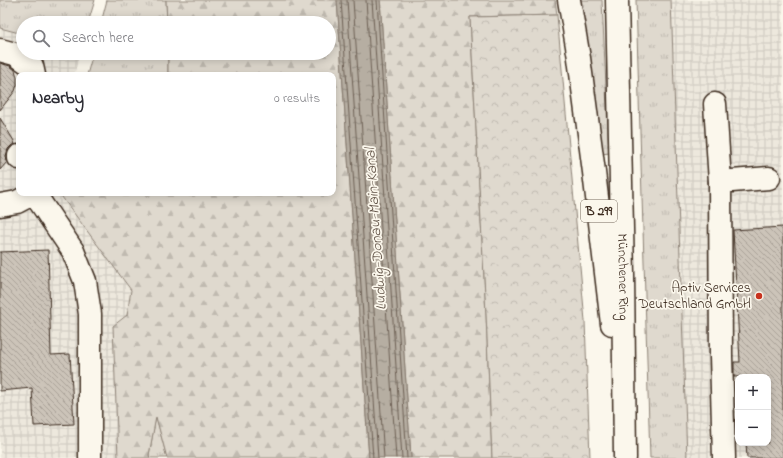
<!DOCTYPE html>
<html lang="en">
<head>
<meta charset="utf-8">
<style>
	body { margin:0; font-family:"Indie Flower",sans-serif; background:#f7f7f7; color:#2b2b33 }
	.controls { position:absolute; right:12px; bottom:12px; display:grid; overflow:hidden; border-radius:8px; box-shadow:0 2px 10px #0003 }
	.controls button { width:36px; height:36px; display:grid; place-items:center; padding:0; border:0; border-bottom:1px solid #e1e1e2; background:#fff; color:#2b2b33; font:20px sans-serif }
	.list { margin:0; padding:0; list-style:none }
	h2 { display:flex; justify-content:space-between; align-items:center; height:52px; margin:0; padding:0 16px; font-size:17px }
	h2 small { font-size:13px; font-weight:400; color:#7c7c81 }
	.icon { flex:none; width:22px; height:22px; fill:none; stroke:currentColor; stroke-width:2; stroke-linecap:round; stroke-linejoin:round }
	.map { position:relative; flex:none; width:783px; height:458px; overflow:hidden }
	.search { position:absolute; background:#fff; box-shadow:0 2px 10px #0003; left:16px; top:16px; width:320px; height:44px; display:flex; align-items:center; gap:10px; box-sizing:border-box; padding:0 14px; border-radius:22px; color:#7c7c81; font-size:15px }
	.panel { position:absolute; background:#fff; box-shadow:0 2px 10px #0003; left:16px; top:72px; width:320px; height:124px; border-radius:8px }
	.map>svg:first-child { display:block }
	.industrial { fill:url(#industrial-grid); fill-rule:evenodd }
	.grass { fill:url(#grass-tufts); stroke:#8d8276 }
	.forest { fill:url(#forest-firs); stroke:#8d8276 }
	.park { fill:url(#park-crowns); stroke:#8d8276 }
	.water { fill:url(#water-ripples); stroke:#85796d }
	.lines { fill:none; stroke-linecap:round; stroke-linejoin:round }
	.shore { stroke:#6c5f53; stroke-width:1 }
	.building { fill:url(#building-back-hatch); stroke:#3b2a1e }
	.minor-casing { stroke:#3b2a1e; stroke-width:25 }
	.major-casing { stroke:#3b2a1e; stroke-width:25 }
	.minor { stroke:#fbf7ec; stroke-width:22 }
	.major { stroke:#fbf7ec; stroke-width:22 }
	.poi-dot { fill:#c8321e; stroke:#fbf7ec; stroke-width:1.5 }
	.labels { text-anchor:middle; dominant-baseline:central; stroke-width:3.5; stroke-linejoin:round; paint-order:stroke }
	.shield { fill:#fbf7ec; stroke:#75685c; stroke-width:1 }
	.shield-label { font-size:13px; font-weight:bold; fill:#3b2a1e }
	.street-label { font-size:14px; fill:#3b2a1e; stroke:#fbf7ec }
	.poi-label { font-size:14px; fill:#3b2a1e; stroke:#fbf7ec; text-anchor:end }
	.water-label { font-size:15px; font-style:italic; fill:#605246; stroke:#fbf7ec }
</style>
</head>
<body>
<div class="map">
<svg width="783" height="458" viewBox="0 0 783 458">
	<defs>
		<pattern id="industrial-grid" width="8" height="8" patternUnits="userSpaceOnUse"><rect width="8" height="8" fill="#ede8dd"/><path d="M0 4h8M4 0v8" fill="none" stroke="#ccc7bd"/></pattern>
		<pattern id="grass-tufts" width="24" height="20" patternUnits="userSpaceOnUse"><rect width="24" height="20" fill="#dfd9ce"/><path d="M3 7l-1-3M5 7V3M7 7l1-3M15 17l-1-3M17 17v-4M19 17l1-3" fill="none" stroke="#c0bab0"/></pattern>
		<pattern id="forest-firs" width="22" height="20" patternUnits="userSpaceOnUse"><rect width="22" height="20" fill="#dfd9ce"/><path d="M5 1l3.5 6h-7zM16 11l3.5 6h-7z" fill="#c0bab0"/></pattern>
		<pattern id="park-crowns" width="20" height="18" patternUnits="userSpaceOnUse"><rect width="20" height="18" fill="#dfd9ce"/><path d="M2 6a3 3 0 1 1 6 0M12 15a3 3 0 1 1 6 0" fill="none" stroke="#c0bab0"/></pattern>
		<pattern id="water-ripples" width="26" height="14" patternUnits="userSpaceOnUse"><rect width="26" height="14" fill="#b6aea2"/><path d="M2 4q2-2 4 0t4 0M15 11q2-2 4 0t4 0" fill="none" stroke="#958e83"/></pattern>
		<pattern id="building-back-hatch" width="6" height="6" patternUnits="userSpaceOnUse"><rect width="6" height="6" fill="#ccc4b9"/><path d="M-1 5l2 2M0 0l6 6M5-1l2 2" fill="none" stroke="#a79f96"/></pattern>
	</defs>
	<rect width="100%" height="100%" fill="#fbf7ec"/>
	<filter id="ink" filterUnits="userSpaceOnUse"><feTurbulence type="fractalNoise" baseFrequency=".025" numOctaves="2"/><feDisplacementMap in="SourceGraphic" scale="8" xChannelSelector="R" yChannelSelector="G"/><feConvolveMatrix kernelMatrix="1 2 1 2 8 2 1 2 1" color-interpolation-filters="sRGB"/></filter>
	<g filter="url(#ink)">
		<g class="industrial">
			<path d="M 671,0 L 783,0 L 783,458 L 687,458 ZM 738,377 L 768,377 L 768,443 L 738,443 Z"/>
			<polygon points="0,28 23,34 23,53 80,53 74,75 19,75 19,193 59,193 131,290 127,315 113,326 118,458 0,458"/>
		</g>
		<g class="grass">
			<polygon points="0,0 95,0 88,23 23,23 23,34 0,28"/>
			<polygon points="107,0 166,0 167,23 101,23"/>
			<polygon points="579,0 602,0 609,153 602,154 590,60"/>
			<polygon points="636,0 671,0 687,458 650,458"/>
			<polygon points="93,53 168,53 168,75 87,75"/>
			<polygon points="156,416 167,458 150,458 149,455"/>
		</g>
		<g class="forest">
			<polygon points="166,0 337,0 369,458 167,458 156,417 149,455 150,458 118,458 113,326 127,315 131,290 59,193 333,193 333,75 168,75 168,53 329,53 329,23 167,23"/>
			<polygon points="380,0 555,0 557,15 470,17 486,314 492,458 411,458"/>
		</g>
		<polygon class="park" points="557,15 585,321 590,458 492,458 486,314 470,17"/>
		<polygon class="water" points="337,0 380,0 411,458 369,458"/>
		<g class="lines">
			<g class="shore">
				<polyline points="341,0 373,458"/>
				<polyline points="347,0 378,458"/>
				<polyline points="353,0 384,458"/>
				<polyline points="366,0 396,458"/>
				<polyline points="372,0 402,458"/>
				<polyline points="377,0 407,458"/>
			</g>
		</g>
		<g class="building">
			<polygon points="0,63 10,66 15,70 17,77 17,85 15,91 0,110"/>
			<polygon points="0,118 14,141 15,145 12,145 8,149 6,156 7,162 0,170"/>
			<polygon points="783,227 783,458 747,458 746,443 768,443 768,377 734,377 734,362 740,362 733,230"/>
			<polygon points="48,250 51,355 70,354 74,424 34,426 32,388 0,391 0,252"/>
		</g>
		<g class="lines">
			<defs>
				<g id="minor">
					<polyline points="0,50 15,54 32,66 34,75"/>
					<polyline points="715,104 720,182"/>
					<polyline points="19,156 19,158"/>
					<polyline points="34,193 73,251 85,281 90,314 90,458"/>
					<polyline points="0,205 17,202 34,193"/>
					<polyline points="724,458 721,356 720,182 769,178"/>
				</g>
				<g id="major">
					<polyline points="569,0 579,58 594,172 612,324"/>
					<path id="s1" d="M 617,0 L 623,274 L 625,458"/>
				</g>
			</defs>
			<use href="#minor" class="minor-casing"/>
			<use href="#major" class="major-casing"/>
			<use href="#minor" class="minor"/>
			<use href="#major" class="major"/>
		</g>
	</g>
	<circle class="poi-dot" cx="759" cy="296" r="4"/>
	<g class="labels">
		<rect class="shield" x="581" y="200" width="36" height="22" rx="3"/>
		<g class="shield-label">
			<text x="599" y="211">B 299</text>
		</g>
		<g class="street-label">
			<text stroke="none"><textPath href="#s1" startOffset="277">Münchener Ring</textPath></text>
		</g>
		<g class="poi-label">
			<text x="751" y="288">Aptiv Services<tspan x="751" dy="16">Deutschland GmbH</tspan></text>
		</g>
		<g class="water-label">
			<text transform="translate(376 229) rotate(-94)">Ludwig-Donau-Main-Kanal</text>
		</g>
	</g>
</svg>
<div class="controls">
<button>+</button>
<button>−</button>
</div>
<div class="search"><svg class="icon" aria-label="search" viewBox="0 0 24 24"><circle cx="10" cy="10" r="6"/><path d="M15 15l6 6"/></svg>Search here</div>
<section class="panel">
<h2>Nearby<small>0 results</small></h2>
<ul class="list">
</ul>
</section>
</div>
</body>
</html>
